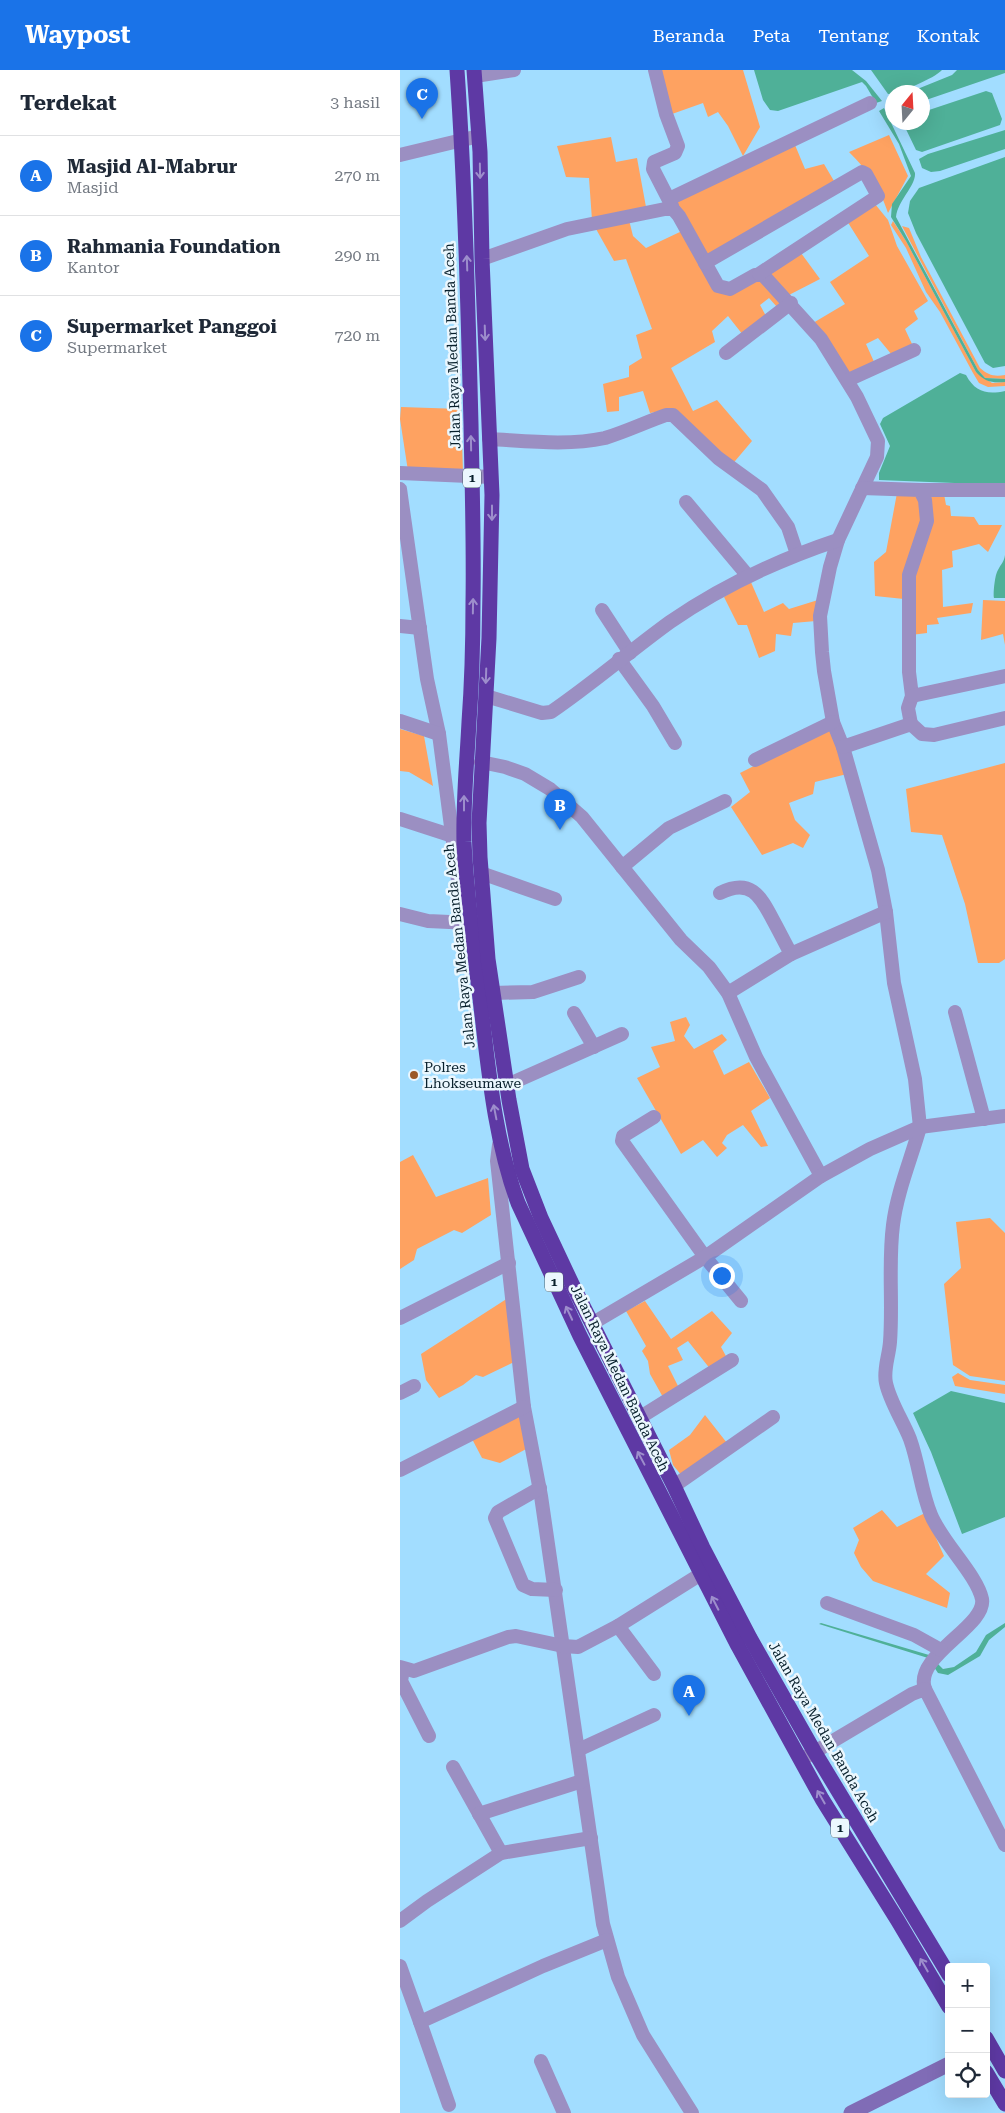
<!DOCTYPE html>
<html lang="id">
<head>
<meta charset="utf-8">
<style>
	body { margin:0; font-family:"Roboto Serif",serif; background:#f2f2f3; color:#1f2937 }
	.controls { position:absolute; right:15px; bottom:15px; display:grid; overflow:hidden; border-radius:5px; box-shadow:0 5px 20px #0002 }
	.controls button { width:45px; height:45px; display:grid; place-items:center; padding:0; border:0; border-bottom:1px solid #e0e1e3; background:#fff; color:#1f2937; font:25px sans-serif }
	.compass { position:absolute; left:485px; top:15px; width:45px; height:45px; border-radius:50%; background:#fff; box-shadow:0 5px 20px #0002; rotate:18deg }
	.you { position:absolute; left:321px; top:1205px; width:18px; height:18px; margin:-12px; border:4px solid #fff; border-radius:50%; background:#1a73e8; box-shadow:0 0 0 8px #1a73e833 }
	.badge { display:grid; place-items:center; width:32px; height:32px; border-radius:50%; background:#1a73e8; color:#fff; font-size:16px; font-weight:700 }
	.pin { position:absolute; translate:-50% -41px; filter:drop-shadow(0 1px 2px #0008) }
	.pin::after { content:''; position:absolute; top:26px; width:18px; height:15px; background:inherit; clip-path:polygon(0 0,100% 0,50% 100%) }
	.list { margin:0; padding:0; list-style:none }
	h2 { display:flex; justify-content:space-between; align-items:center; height:65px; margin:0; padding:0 20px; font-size:21px }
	h2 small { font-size:16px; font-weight:400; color:#747a83 }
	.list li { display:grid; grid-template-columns:32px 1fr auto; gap:15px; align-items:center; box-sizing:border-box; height:80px; padding:0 20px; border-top:1px solid #e0e1e3 }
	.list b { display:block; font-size:19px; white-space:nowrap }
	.list p { margin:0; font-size:16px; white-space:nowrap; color:#747a83 }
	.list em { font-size:16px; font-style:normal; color:#747a83 }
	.icon { flex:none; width:28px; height:28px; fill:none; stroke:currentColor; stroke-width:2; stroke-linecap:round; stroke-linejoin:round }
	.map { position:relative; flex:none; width:605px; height:2043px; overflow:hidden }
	header { display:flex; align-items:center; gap:30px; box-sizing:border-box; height:70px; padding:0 25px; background:#1a73e8; color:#fff }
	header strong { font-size:24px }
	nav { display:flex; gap:28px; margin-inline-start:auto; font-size:18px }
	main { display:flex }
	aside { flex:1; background:#fff }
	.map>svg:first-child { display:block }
	.green { fill:#fea261 }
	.water { fill:#4fb098 }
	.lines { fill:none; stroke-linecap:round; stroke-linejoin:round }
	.street { stroke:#9b8fc2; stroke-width:14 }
	.secondary { stroke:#806cb6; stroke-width:15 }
	.highway { stroke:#5e39a4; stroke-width:15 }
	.oneway { stroke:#9d8ecc }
	.poi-dot { fill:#9c5927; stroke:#ebf7fe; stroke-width:2 }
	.labels { text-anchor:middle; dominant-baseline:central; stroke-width:5; stroke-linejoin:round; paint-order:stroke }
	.shield { fill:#ebf7fe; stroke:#4c606b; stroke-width:1 }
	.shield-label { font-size:12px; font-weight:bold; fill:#08202c }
	.street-label { font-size:14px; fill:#08202c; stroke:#ebf7fe }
	.poi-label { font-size:14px; fill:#08202c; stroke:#ebf7fe; text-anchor:start }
</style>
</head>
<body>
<header>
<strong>Waypost</strong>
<nav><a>Beranda</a><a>Peta</a><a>Tentang</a><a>Kontak</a></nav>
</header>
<main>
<aside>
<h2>Terdekat<small>3 hasil</small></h2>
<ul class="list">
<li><span class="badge">A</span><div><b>Masjid Al-Mabrur</b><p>Masjid</p></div><em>270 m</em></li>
<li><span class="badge">B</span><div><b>Rahmania Foundation</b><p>Kantor</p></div><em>290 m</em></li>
<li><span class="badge">C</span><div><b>Supermarket Panggoi</b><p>Supermarket</p></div><em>720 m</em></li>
</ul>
</aside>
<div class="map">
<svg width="605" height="2043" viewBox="0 0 605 2043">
	<rect width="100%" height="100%" fill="#a2ddff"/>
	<g class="green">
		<polygon points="258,0 343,0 360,57 343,86 328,56 318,42 308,47 303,33 272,44"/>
		<path d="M 489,65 L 508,106 L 488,143 C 479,116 469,102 449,82 Z"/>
		<polygon points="211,67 216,92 237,88 246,137 192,150 189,108 166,107 157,76"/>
		<polygon points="395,75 405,99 424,94 434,111 306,188 275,133"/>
		<polygon points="475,134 488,150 497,176 528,231 514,241 518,249 505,259 512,274 492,285 478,268 466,274 475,294 449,306 413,253 445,234 430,212 469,186 447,151"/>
		<polygon points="229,150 233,166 246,178 282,161 324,224 360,208 384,231 377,237 369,228 360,235 366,246 343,265 328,246 312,261 315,272 271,298 293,341 317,330 352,371 330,397 271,339 250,343 243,321 219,327 219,341 207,342 203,314 229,307 229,296 242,288 236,265 252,259 226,189 214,191 196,159"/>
		<polygon points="493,151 506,171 576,302 592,313 605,312 605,316 588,317 579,313 573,303 540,242 526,222 506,178 491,155"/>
		<path d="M 502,156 L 509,158 L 521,187 L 580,298 C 588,305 594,307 605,305 L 605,309 L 585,308 L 578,300 Z"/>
		<polygon points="401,183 420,209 387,226 368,203"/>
		<polygon points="1,337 61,339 63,404 8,401 0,349"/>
		<path d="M 518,422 C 526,458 512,494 504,529 L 475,526 L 474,492 L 486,482 L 497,423 Z"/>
		<polygon points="544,424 546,435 550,436 551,446 574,447 579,455 602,455 588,482 579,474 552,481 553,497 542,500 543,537 573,533 571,543 537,548 539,554 527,555 527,563 511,565 512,510 528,425"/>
		<polygon points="350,510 364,542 383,533 389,539 418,530 416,551 393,553 391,566 376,564 375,581 359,588 347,555 338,555 324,527"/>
		<polygon points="583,530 605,531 605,575 603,564 581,570"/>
		<polygon points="429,658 447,704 415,712 413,724 389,733 395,750 410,765 403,778 393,773 362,785 331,737 350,722 340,703"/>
		<polygon points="0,659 24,666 33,716 9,702 0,701"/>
		<polygon points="605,693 605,889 599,893 578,893 565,834 542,765 511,762 506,719"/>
		<polygon points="286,947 290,955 284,966 294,979 322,964 327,970 313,981 324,1005 349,992 370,1028 351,1041 368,1076 361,1077 343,1055 327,1065 322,1073 327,1078 317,1087 303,1070 281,1084 237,1008 260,997 251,977 275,971 270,952"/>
		<polygon points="13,1085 36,1127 88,1108 91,1145 62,1163 54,1160 17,1179 14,1190 0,1199 0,1092"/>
		<polygon points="590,1148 605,1163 605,1311 570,1306 553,1295 544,1214 561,1198 556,1152"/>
		<polygon points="108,1228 114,1292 83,1307 76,1305 63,1315 39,1328 26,1310 21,1284"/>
		<polygon points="245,1231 271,1269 312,1241 332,1263 321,1277 327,1288 311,1300 288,1271 277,1278 283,1290 268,1296 279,1318 264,1329 250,1304 248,1291 242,1281 246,1276 226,1241"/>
		<polygon points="558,1303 570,1310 605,1315 605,1324 555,1316 552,1307"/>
		<polygon points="120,1343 128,1378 100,1393 82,1388 71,1367"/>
		<polygon points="305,1345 327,1373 282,1406 273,1395 269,1380 290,1365"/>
		<polygon points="482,1440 497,1457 525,1443 544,1486 526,1504 550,1523 547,1538 473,1511 461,1497 454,1483 459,1470 453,1458"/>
	</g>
	<g class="water">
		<polygon points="354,0 452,0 466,11 482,31 476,33 466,16 462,12 378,41 370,40 363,30"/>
		<path d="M 471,0 L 542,0 C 535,8 498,24 488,24 Z"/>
		<polygon points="557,0 605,0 605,3 526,30 523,29 522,22 510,22 552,5"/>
		<polygon points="586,21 592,23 602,49 600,55 522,82 516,80 503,53 522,52 523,42"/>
		<path d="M 484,38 L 515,103 C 516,116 498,130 496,147 L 578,300 L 585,308 L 605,309 L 605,312 C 592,313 585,312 576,302 L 506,171 L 491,147 L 492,134 L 511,106 L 499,74 L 479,41 Z"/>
		<polygon points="605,60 605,79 540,101 531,102 522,98 519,89 528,84"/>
		<polygon points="605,87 605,296 593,298 585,293 516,163 508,143 510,131 519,118"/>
		<path d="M 560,303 L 566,305 C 575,322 587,325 605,321 L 605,415 L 479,410 L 479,403 L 490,376 L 480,354 L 483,348 Z"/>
		<path d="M 605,485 L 605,528 L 594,528 C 593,523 595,504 598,500 C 601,494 604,492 605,485 Z"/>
		<polygon points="551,1321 605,1333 605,1447 562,1464 531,1382 513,1343"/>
		<polygon points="421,1553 529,1585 543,1599 554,1597 576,1582 586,1565 605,1553 605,1557 589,1570 580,1586 548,1605 538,1603 528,1588 419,1554"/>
	</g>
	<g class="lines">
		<g class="street">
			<polyline points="255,0 266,44 278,76 275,83 254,92 253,99 272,136"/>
			<polyline points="75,6 114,0"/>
			<polyline points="0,85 79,66"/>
			<polyline points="269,129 470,33"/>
			<path d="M 82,189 L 167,159 L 265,139 L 273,139 L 279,146 L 318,216 L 330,219 L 355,205 L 363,205 L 421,269 L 457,327 L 478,371 L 477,387 L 438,470 L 430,497 L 420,546 L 422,582 L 424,601 L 433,652 L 443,677 L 478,800 L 486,842 L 494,913 L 515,1009 L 520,1057 C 511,1089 497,1122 493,1155 C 488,1194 493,1233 490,1272 C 489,1286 483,1300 486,1313 C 490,1332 503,1351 510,1369 C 519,1394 521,1421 531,1445 C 542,1472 577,1505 582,1529 C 587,1556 513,1586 525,1619"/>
			<polyline points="305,193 462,102 466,104 478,126 359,204"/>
			<polyline points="326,283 391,233"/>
			<polyline points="448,310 514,280"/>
			<path d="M 89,369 C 127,371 168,376 205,368 C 225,362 246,352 266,345 L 273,345 L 318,388 L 362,420 L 388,457 L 397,484"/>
			<polyline points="0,403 91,407"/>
			<polyline points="462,418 520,420 525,430 527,451 509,505 509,602 512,626 508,638 511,654"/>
			<polyline points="0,419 27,609 39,664 59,818 68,817"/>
			<polyline points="520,420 604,420"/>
			<polyline points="286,432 348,506"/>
			<polyline points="202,540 230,583"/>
			<polyline points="0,556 20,558"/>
			<polyline points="219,589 253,636 275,673"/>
			<path d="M 86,626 L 142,643 L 151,642 C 192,614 230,581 270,552 C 322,516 378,490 438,470"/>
			<polyline points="512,626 605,606"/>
			<polyline points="0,651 39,664"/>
			<polyline points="443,677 511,654 522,664 534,665 605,648"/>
			<polyline points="355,690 433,652"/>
			<polyline points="81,692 105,697 125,704 150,719 182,747 281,870 309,897 328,923 356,987 421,1106"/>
			<polyline points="0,749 59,768"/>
			<polyline points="222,797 269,758 325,731"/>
			<polyline points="81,803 155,829"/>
			<path d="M 320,823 C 350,808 360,825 373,850 C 379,861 385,873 391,884"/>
			<polyline points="0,844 28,851 71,853"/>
			<polyline points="328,923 391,884 486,842"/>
			<polyline points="83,926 93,923 133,922 179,907"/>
			<polyline points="555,942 584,1049"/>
			<polyline points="174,943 194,977"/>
			<polyline points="107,1015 222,964"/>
			<polyline points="254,1047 223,1066 222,1071 305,1187 341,1231"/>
			<polyline points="99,1075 97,1091 124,1337 141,1426 203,1854 218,1907 243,1965 292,2043"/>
			<polyline points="0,1248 109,1193"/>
			<polyline points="193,1253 305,1187 421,1106 470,1079 520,1057 605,1046"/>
			<polyline points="0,1323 14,1316"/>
			<polyline points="239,1348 332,1290"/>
			<polyline points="0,1400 124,1337"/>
			<polyline points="274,1416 373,1347"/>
			<polyline points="140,1418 98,1442 95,1448 123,1515 132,1519 156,1520"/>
			<polyline points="427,1533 514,1565 541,1580"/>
			<polyline points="218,1556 254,1604"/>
			<polyline points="0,1597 14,1601 108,1567 116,1566 163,1576 178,1577 218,1556 309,1499"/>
			<polyline points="3,1599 1,1611 29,1666"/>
			<polyline points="178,1680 254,1645"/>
			<polyline points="401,1690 512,1624 525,1619 605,1775"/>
			<polyline points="53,1697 101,1783"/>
			<polyline points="79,1744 182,1711"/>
			<polyline points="0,1851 27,1831 101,1783 191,1768"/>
			<polyline points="0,1896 20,1952"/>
			<polyline points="141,1991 164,2043"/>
			<polyline points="49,2035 20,1952 143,1896 207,1870"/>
		</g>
		<polyline class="secondary" points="451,2043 549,1994"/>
		<g class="highway">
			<path d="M 57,0 C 65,118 68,236 71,354 C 72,413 74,473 73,532 C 73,572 72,612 69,652 C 67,692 63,731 64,772 C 67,832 76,893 83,954 C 90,1014 97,1076 118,1133 L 180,1266 L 338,1576 L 422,1729 L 498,1851 L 549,1937"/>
			<polyline points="74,0 80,82 82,189 92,425 89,568 79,753 80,787 88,889 109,1030 122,1099 141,1148 173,1216 274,1416 303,1478 350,1568 414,1681 549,1905"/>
			<polyline points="586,1968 605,2001"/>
			<polyline points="586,2002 605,2034"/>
		</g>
	</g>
	<defs><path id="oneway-shaft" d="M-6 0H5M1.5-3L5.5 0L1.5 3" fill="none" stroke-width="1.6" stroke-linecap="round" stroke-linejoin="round" transform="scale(1.25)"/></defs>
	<g class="oneway">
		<use href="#oneway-shaft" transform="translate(80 101) rotate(89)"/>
		<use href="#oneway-shaft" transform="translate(67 193) rotate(-92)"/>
		<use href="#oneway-shaft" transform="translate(85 263) rotate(88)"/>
		<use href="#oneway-shaft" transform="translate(71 373) rotate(-91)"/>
		<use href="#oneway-shaft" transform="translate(92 443) rotate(90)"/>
		<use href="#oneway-shaft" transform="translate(73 536) rotate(-89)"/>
		<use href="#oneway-shaft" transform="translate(86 606) rotate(92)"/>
		<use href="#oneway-shaft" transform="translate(64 733) rotate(-90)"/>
		<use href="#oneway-shaft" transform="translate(95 1042) rotate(-101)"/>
		<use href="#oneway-shaft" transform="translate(169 1243) rotate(-115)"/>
		<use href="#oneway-shaft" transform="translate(241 1388) rotate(-118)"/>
		<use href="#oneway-shaft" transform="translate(315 1533) rotate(-117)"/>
		<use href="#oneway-shaft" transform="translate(421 1727) rotate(-120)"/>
		<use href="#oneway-shaft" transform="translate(524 1895) rotate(-120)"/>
	</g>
	<circle class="poi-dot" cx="14" cy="1005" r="5"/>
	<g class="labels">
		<g class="shield">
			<rect x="63" y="398.5" width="18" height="19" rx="4"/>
			<rect x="145" y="1202.5" width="18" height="19" rx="4"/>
			<rect x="431" y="1748.5" width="18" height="19" rx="4"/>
		</g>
		<g class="shield-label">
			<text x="72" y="408">1</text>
			<text x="154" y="1212">1</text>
			<text x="440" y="1758">1</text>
		</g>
		<g class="street-label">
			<text transform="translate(52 276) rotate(-92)">Jalan Raya Medan Banda Aceh</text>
			<text transform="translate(59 876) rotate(-96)">Jalan Raya Medan Banda Aceh</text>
			<text transform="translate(220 1308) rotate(64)">Jalan Raya Medan Banda Aceh</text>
			<text transform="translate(424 1662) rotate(60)">Jalan Raya Medan Banda Aceh</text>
		</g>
		<g class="poi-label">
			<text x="24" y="997">Polres<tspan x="24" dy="16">Lhokseumawe</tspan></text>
		</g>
	</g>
</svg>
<div class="controls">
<button>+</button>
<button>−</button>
<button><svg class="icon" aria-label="locate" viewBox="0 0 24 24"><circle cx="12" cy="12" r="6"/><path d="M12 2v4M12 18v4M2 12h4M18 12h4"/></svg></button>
</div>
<svg class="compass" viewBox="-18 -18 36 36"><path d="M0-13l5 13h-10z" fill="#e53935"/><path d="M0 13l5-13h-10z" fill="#747a83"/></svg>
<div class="you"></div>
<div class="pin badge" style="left:289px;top:1646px">A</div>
<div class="pin badge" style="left:160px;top:760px">B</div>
<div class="pin badge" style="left:22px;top:49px">C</div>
</div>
</main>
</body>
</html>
